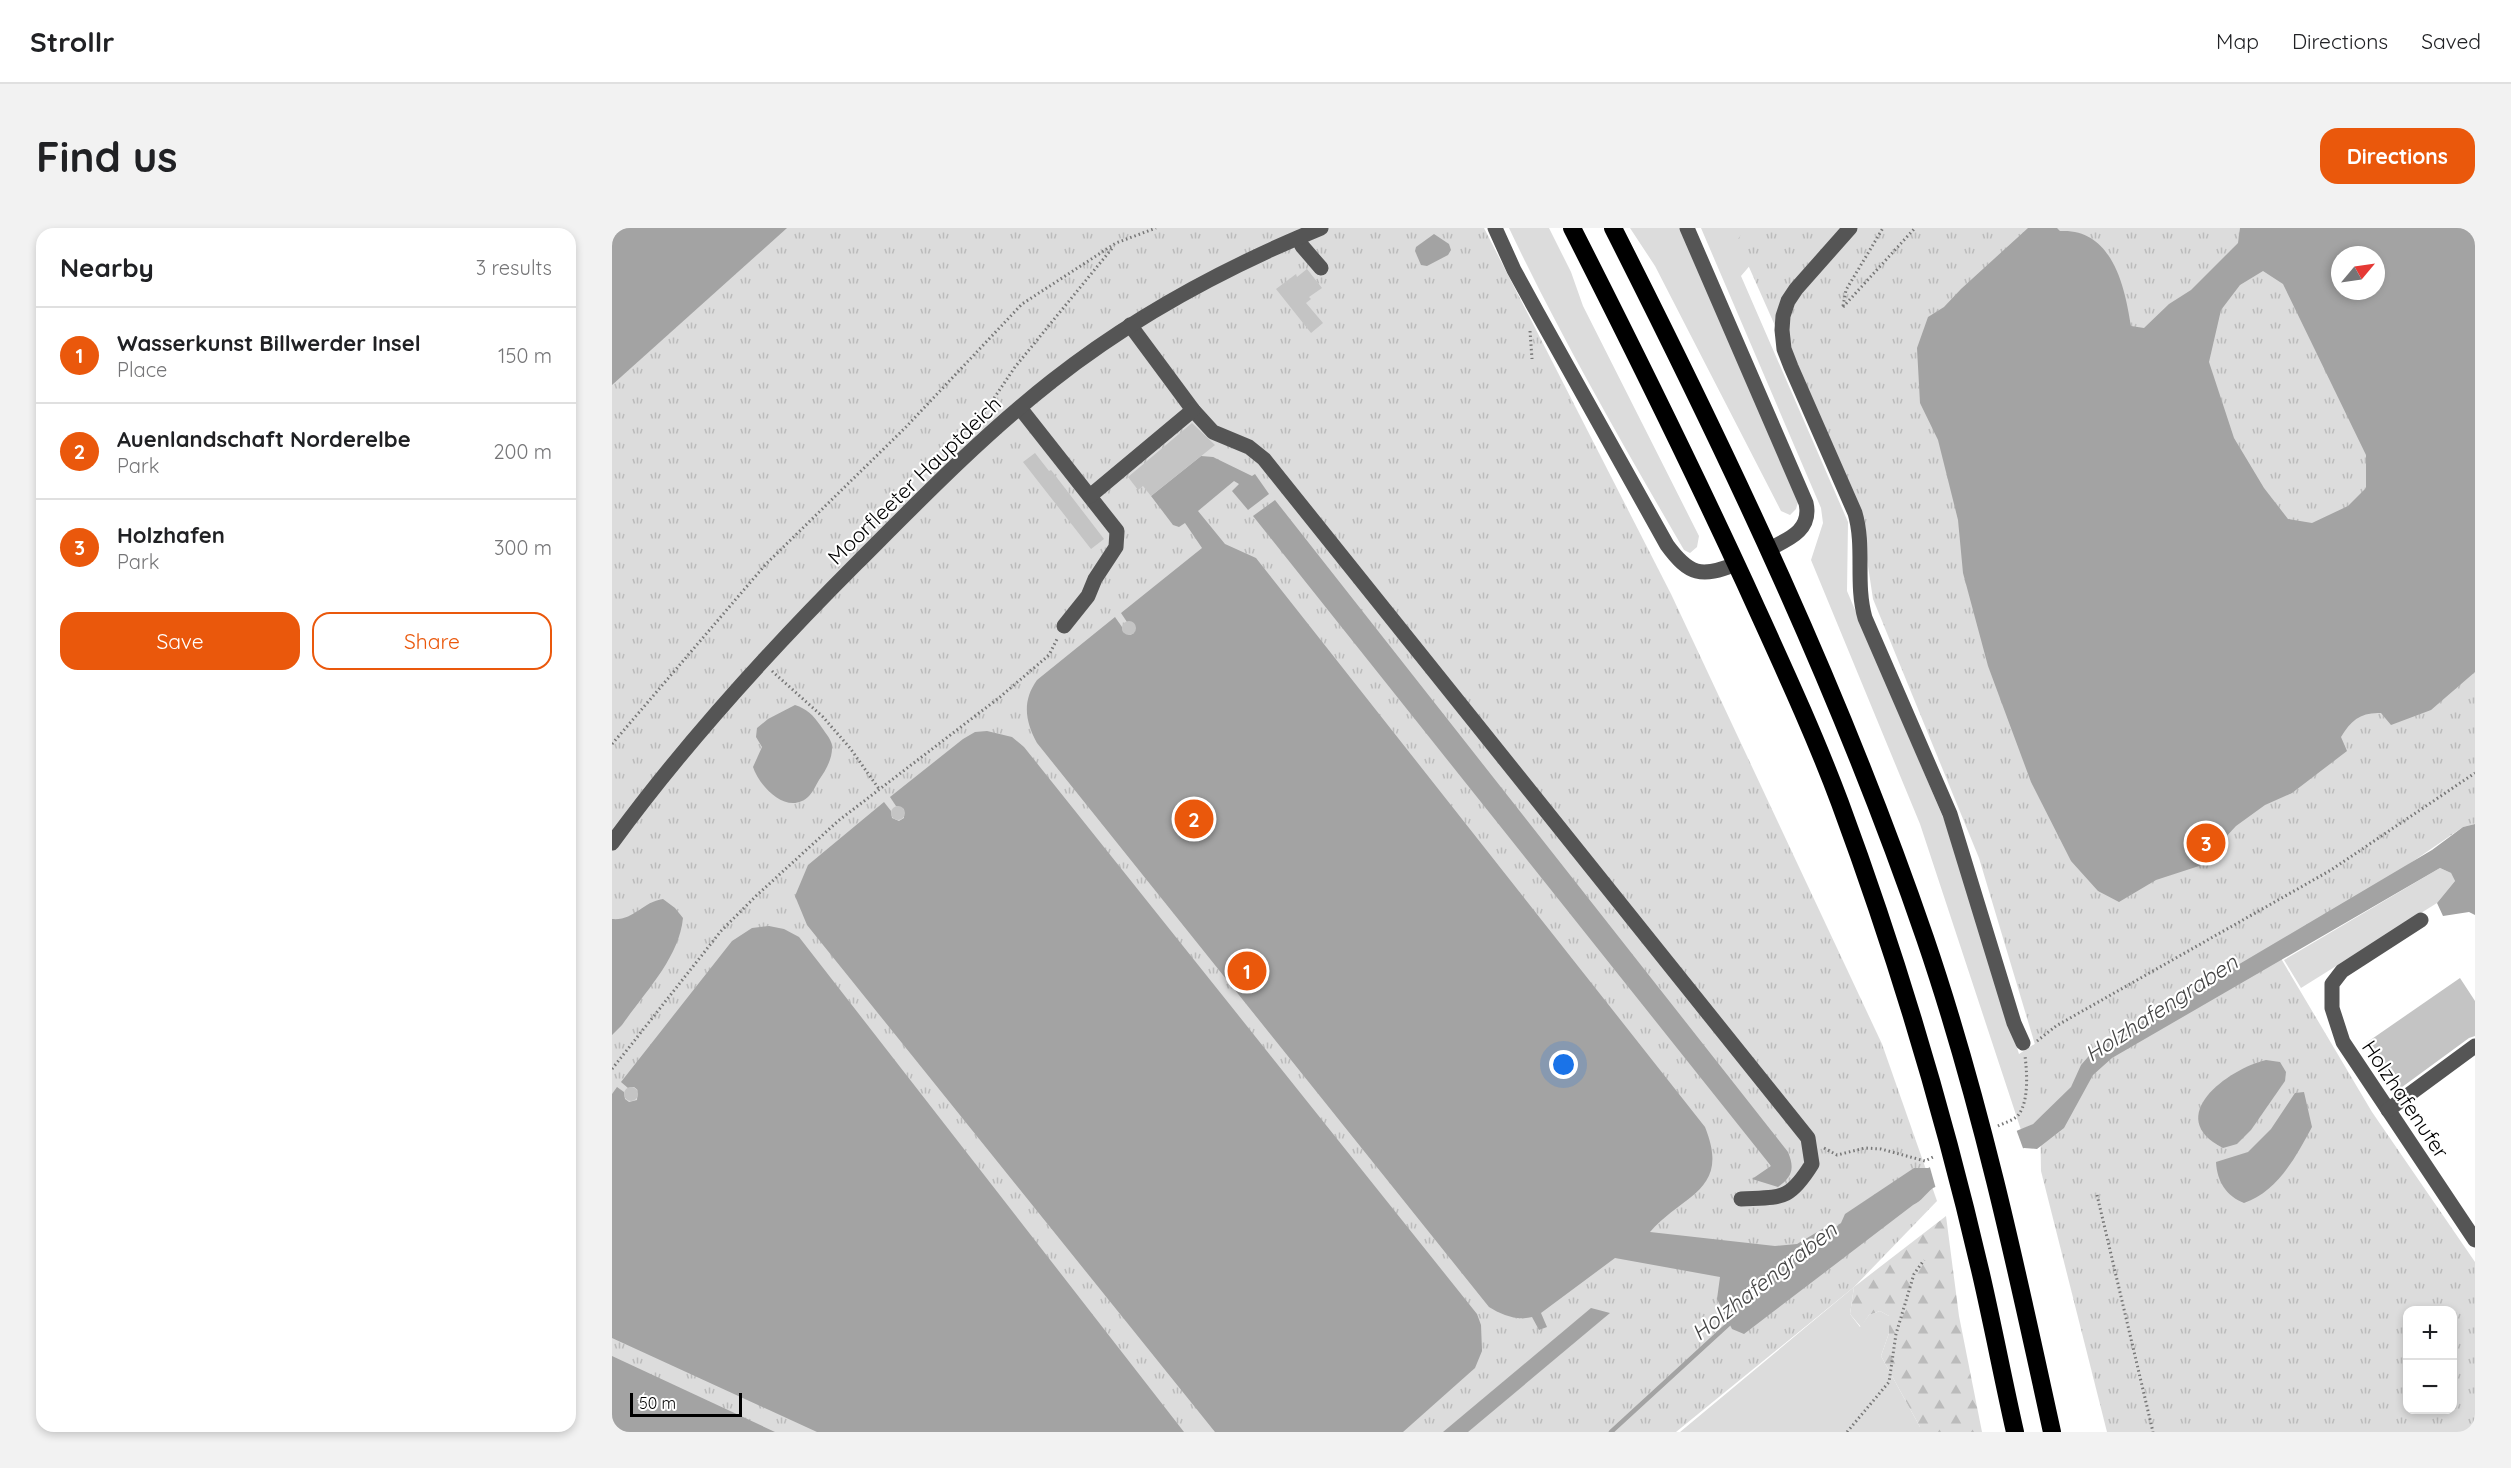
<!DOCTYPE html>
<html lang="en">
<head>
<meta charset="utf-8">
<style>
	body { margin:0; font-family:Quicksand,sans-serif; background:#f2f2f2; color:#202124 }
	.controls { position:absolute; right:18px; bottom:18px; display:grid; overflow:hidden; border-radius:12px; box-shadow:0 3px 9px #0003 }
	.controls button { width:54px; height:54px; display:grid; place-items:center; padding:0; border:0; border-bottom:2px solid #e0e0e0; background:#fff; color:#202124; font:30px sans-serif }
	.compass { position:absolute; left:1719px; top:18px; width:54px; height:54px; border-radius:50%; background:#fff; box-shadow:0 3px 9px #0003; rotate:61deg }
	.scale { position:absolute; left:18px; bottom:15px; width:112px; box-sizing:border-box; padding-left:6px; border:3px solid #000; border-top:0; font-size:16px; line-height:21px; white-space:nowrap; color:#000; -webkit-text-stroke:4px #fff; paint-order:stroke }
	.you { position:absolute; left:952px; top:837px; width:21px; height:21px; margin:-15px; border:4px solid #fff; border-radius:50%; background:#1a73e8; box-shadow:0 0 0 9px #1a73e833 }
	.badge { display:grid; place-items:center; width:39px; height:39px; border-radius:50%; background:#ea580c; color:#fff; font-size:20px; font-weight:700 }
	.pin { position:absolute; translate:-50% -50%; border:3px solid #fff; box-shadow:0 2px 6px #0006 }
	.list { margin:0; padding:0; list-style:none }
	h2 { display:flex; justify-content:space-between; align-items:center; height:78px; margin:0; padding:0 24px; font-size:26px }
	h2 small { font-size:20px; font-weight:400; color:#757577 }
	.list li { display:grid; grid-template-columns:39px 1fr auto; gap:18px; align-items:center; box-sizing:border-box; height:96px; padding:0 24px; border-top:2px solid #e0e0e0 }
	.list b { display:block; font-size:22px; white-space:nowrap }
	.list p { margin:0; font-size:20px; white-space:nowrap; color:#757577 }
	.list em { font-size:20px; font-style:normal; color:#757577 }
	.actions { display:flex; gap:12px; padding:18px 24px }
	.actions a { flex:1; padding:14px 0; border:2px solid #ea580c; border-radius:18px; text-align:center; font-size:21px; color:#ea580c }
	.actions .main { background:#ea580c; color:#fff }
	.map { position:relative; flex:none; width:1863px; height:1204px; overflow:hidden; border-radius:18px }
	header { display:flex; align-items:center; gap:36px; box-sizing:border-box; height:84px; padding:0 30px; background:#fff; border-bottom:2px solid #e0e0e0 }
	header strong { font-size:28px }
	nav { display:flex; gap:33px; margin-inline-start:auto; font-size:21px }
	.intro { display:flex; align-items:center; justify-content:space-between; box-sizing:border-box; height:144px; padding:0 36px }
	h1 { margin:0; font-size:42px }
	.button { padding:15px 27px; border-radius:18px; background:#ea580c; color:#fff; font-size:21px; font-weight:700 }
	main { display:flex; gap:36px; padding:0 36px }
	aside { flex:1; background:#fff; border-radius:18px; box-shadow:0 3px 9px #0003 }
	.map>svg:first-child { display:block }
	.grass { fill:#dcdcdc }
	.forest { fill:url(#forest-firs) }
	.park { fill:url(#park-tufts); fill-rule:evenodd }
	.water { fill:#a3a3a3; fill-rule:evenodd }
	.pier { fill:#fff }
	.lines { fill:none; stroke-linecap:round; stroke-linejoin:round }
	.stream { stroke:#a3a3a3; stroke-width:4.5 }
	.building { fill:#c4c4c4 }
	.path { stroke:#777; stroke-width:3; stroke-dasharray:1.5 3; stroke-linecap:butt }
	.minor { stroke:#555; stroke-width:15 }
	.highway { stroke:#000; stroke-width:18 }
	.labels { text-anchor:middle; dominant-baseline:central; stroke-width:4.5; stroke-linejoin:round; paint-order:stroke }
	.street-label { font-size:21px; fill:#000; stroke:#fff }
	.water-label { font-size:22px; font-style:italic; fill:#444; stroke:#fff }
</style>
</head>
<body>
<header>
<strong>Strollr</strong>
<nav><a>Map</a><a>Directions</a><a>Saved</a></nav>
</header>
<div class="intro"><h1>Find us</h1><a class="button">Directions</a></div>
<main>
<aside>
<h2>Nearby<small>3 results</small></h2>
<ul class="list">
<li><span class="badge">1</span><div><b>Wasserkunst Billwerder Insel</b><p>Place</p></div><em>150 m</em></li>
<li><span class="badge">2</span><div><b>Auenlandschaft Norderelbe</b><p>Park</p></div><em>200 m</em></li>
<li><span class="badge">3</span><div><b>Holzhafen</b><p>Park</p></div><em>300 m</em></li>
</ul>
<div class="actions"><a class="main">Save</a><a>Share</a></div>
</aside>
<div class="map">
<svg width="1863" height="1204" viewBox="0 0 1863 1204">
	<defs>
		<pattern id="forest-firs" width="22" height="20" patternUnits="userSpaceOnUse" patternTransform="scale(1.5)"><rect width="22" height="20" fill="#dcdcdc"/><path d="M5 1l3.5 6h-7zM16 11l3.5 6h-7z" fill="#bbb"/></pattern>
		<pattern id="park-tufts" width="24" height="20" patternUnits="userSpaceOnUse" patternTransform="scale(1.5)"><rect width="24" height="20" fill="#dcdcdc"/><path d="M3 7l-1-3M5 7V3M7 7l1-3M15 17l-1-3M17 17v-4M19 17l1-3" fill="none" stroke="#bbb"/></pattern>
	</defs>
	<rect width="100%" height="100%" fill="#fff"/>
	<g class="grass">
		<path d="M 897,0 L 937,0 L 959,44 L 971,78 L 1087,308 L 1085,319 L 1078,325 L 1072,322 C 1011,217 949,110 897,0 Z"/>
		<polygon points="1018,0 1069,0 1187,271 1184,281 1178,287 1169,283 1043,38"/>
		<polygon points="1089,0 1170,0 1129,48 1236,294 1235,363 1333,594 1407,826 1488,774 1442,877 1421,896 1409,902 1308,596 1199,332 1211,295 1209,280"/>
		<polygon points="1828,640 1839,645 1843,653 1825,675 1689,760 1672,732"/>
		<polygon points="1242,1059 1238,1086 1248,1099 1257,1087 1268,1083 1277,1088 1277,1105 1269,1128 1308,1199 1308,1204 1068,1204"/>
	</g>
	<polygon class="forest" points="1334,988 1347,1088 1370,1204 1308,1204 1308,1199 1269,1128 1277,1105 1277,1088 1268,1083 1257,1087 1249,1099 1238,1086 1242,1059"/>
	<g class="park">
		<polygon points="0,0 872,0 1059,366 1270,816 1325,973 1242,1059 1064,1204 0,1204"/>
		<path d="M 1135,0 L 1863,0 L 1863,596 L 1851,599 L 1736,678 L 1661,717 L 1760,884 L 1863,1034 L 1863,1204 L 1495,1204 L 1429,943 L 1427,830 L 1367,630 L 1261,371 L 1249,292 L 1125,12 ZM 1728,27 L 1764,27 L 1764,63 L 1728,63 ZM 1796,1082 L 1840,1082 L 1840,1182 L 1796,1182 Z"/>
	</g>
	<g class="water">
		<polygon points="0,0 175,0 0,157"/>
		<path d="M 1416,0 L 1445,0 L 1448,3 C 1502,0 1513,62 1519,98 L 1532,100 L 1557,76 L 1579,62 L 1626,15 L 1628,0 L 1863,0 L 1863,444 L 1819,482 L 1779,497 L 1769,485 C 1749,484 1739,492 1729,509 L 1735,523 L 1680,565 L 1653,577 L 1624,598 L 1587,638 L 1544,652 L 1507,674 L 1486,663 L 1459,633 L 1419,554 L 1376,438 L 1351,345 L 1346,292 L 1326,212 L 1308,175 L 1305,120 L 1316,89 L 1332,79 L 1349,61 ZM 1728,27 L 1764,27 L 1764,63 L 1728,63 ZM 1651,43 L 1671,56 L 1754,227 L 1754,260 L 1736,278 L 1700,295 L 1676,291 L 1652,260 L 1622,210 L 1597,134 L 1609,82 L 1628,57 Z"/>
		<polygon points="822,6 837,16 839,22 836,27 815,38 809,37 803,23 804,19"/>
		<path d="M 589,228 L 601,229 L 640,248 L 643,246 L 657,266 L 636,282 L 620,263 L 627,256 L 622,253 L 586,283 L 613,316 L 644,330 L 1093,899 C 1119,963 1071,966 1038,1004 L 1163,1018 L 1185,1016 L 1212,1000 L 1220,1002 L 1229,995 L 1233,986 L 1302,940 L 1316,940 L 1421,896 L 1459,859 L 1469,837 L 1482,822 L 1820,622 L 1851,599 L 1863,596 L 1863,687 L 1857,684 L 1831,688 L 1825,675 L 1843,653 L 1839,645 L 1828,640 L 1500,830 L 1481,847 L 1452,900 L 1425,921 L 1412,920 L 1321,960 C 1313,966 1310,973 1301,977 L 1132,1106 L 1120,1101 L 1105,1071 L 1108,1049 L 1003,1030 L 929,1085 L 935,1099 L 927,1102 L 920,1089 C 905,1093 890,1087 877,1079 L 425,515 C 413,493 410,473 425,452 L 503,389 L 510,399 L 511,404 L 518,407 L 522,405 L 522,397 L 515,394 L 509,385 L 590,320 L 573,295 L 567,299 L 561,297 L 539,268 Z"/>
		<path d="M 663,272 L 1176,924 C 1183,941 1180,949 1166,959 L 1140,951 L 1159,938 L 641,288 Z"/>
		<path d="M 183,477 C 195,481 201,487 208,497 C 212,503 219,511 220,517 C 221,530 214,542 207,552 C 204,557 201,564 197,568 C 176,589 147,558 141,539 L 150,519 L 144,509 L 145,500 L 156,491 Z"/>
		<polygon points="375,503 400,509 412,519 865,1086 869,1097 870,1123 863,1140 791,1204 603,1204 195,697 183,668 196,637 272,574 279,583 280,590 287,593 292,590 292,581 284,578 278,569 351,511 363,504"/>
		<path d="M 51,671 L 63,680 L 71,690 C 67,730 33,764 10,797 L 0,807 L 0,691 C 22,693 30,674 51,671 Z"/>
		<polygon points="157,698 172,701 187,709 572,1204 205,1204 0,1110 0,866 5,859 12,864 13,871 17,874 25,872 26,862 22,859 16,860 9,854 120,713 140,700"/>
		<path d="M 1654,832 L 1668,834 L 1674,844 L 1673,853 L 1639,902 L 1625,916 L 1611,920 C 1550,889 1616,841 1654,832 Z"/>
		<path d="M 1692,864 L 1700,899 C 1684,929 1665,964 1632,975 C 1614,968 1605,953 1604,934 L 1636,924 L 1659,901 L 1683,865 Z"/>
		<polygon points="979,1080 998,1085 856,1204 831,1204"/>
		<polygon points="0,1128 163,1204 0,1204"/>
	</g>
	<polygon class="pier" points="1404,901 1412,923 1324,961 1317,936"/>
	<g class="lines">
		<polyline class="stream" points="999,1204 1121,1092"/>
	</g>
	<g class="building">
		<polygon points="695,41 710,60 697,69 699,71 694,75 711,95 699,105 664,61 684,46 685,49"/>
		<polygon points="580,195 603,217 539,268 531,258 526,262 516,249"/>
		<polygon points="423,225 437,243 439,242 492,311 479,321 411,234"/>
		<circle cx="517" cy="400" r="7"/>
		<circle cx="286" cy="585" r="7"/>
		<polygon points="1848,750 1863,773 1863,808 1857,810 1786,862 1754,815"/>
		<circle cx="19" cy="866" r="7"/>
	</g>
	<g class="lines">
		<g class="path">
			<polyline points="1231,78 1234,62 1271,0"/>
			<polyline points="1231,79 1303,0"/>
			<polyline points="918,103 920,131"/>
			<polyline points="362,200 403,139 502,18"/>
			<polyline points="160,443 211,489 238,520 267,561"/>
			<polyline points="0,516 154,336 293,200 410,76 504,15 544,0"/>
			<polyline points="1425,813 1444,798 1719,642 1863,545"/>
			<polyline points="0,841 109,703 144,668 226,593 388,469 437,427 446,409"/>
			<path d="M 1386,898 C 1392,895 1403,892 1407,886 C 1417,872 1415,844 1413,828"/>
			<polyline points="1212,920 1225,927 1253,920 1269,921 1313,933 1323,928"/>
			<polyline points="1485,967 1541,1204"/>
			<polyline points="1235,1204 1277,1154 1284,1106 1302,1046 1312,1032"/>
		</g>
		<g class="minor">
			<path d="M 883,0 L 902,42 L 925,84 L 1055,317 C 1077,347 1089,350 1124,336"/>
			<path d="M 1075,0 L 1194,275 C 1200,302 1177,311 1157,321"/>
			<path d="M 1238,0 L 1184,61 L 1176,73 L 1171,88 L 1170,102 L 1172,121 L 1179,139 L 1243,285 C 1253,319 1243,355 1253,390 L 1338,586 L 1402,795 L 1411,815"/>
			<polyline points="686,10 690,18 709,40"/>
			<path d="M 518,97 L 581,182 L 601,204 L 637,219 L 652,231 L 1196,910 L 1200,936 C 1177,973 1170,969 1129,971"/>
			<polyline points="408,180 505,303 504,319 483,351 476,368 452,398"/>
			<polyline points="478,268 581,182"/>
			<path d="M 0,615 C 73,515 158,422 245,335 C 308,272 370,208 440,153 C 521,89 614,39 709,0"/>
			<polyline points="1809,692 1730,743 1720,756 1720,780 1731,814 1863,1012"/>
			<polyline points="1776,882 1863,818"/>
		</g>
		<g class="highway">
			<path d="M 960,0 C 1020,118 1078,236 1133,355 C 1166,428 1200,500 1228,575 C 1285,729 1332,886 1369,1046 C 1381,1098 1391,1151 1403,1204"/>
			<path d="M 1001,0 C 1118,231 1229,465 1313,710 C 1368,871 1404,1038 1440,1204"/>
		</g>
	</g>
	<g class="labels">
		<g class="street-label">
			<text transform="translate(302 252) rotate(-44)">Moorfleeter Hauptdeich</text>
			<text transform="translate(1794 871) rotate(56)">Holzhafenufer</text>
		</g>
		<g class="water-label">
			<text transform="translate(1549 780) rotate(-33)">Holzhafengraben</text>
			<text transform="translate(1152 1053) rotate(-38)">Holzhafengraben</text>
		</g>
	</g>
</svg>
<div class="controls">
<button>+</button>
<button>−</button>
</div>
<svg class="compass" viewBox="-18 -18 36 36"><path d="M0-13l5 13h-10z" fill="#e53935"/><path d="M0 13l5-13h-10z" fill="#757577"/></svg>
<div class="scale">50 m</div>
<div class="you"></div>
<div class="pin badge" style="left:635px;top:743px">1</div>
<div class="pin badge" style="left:582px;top:591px">2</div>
<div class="pin badge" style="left:1594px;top:615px">3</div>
</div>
</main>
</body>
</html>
